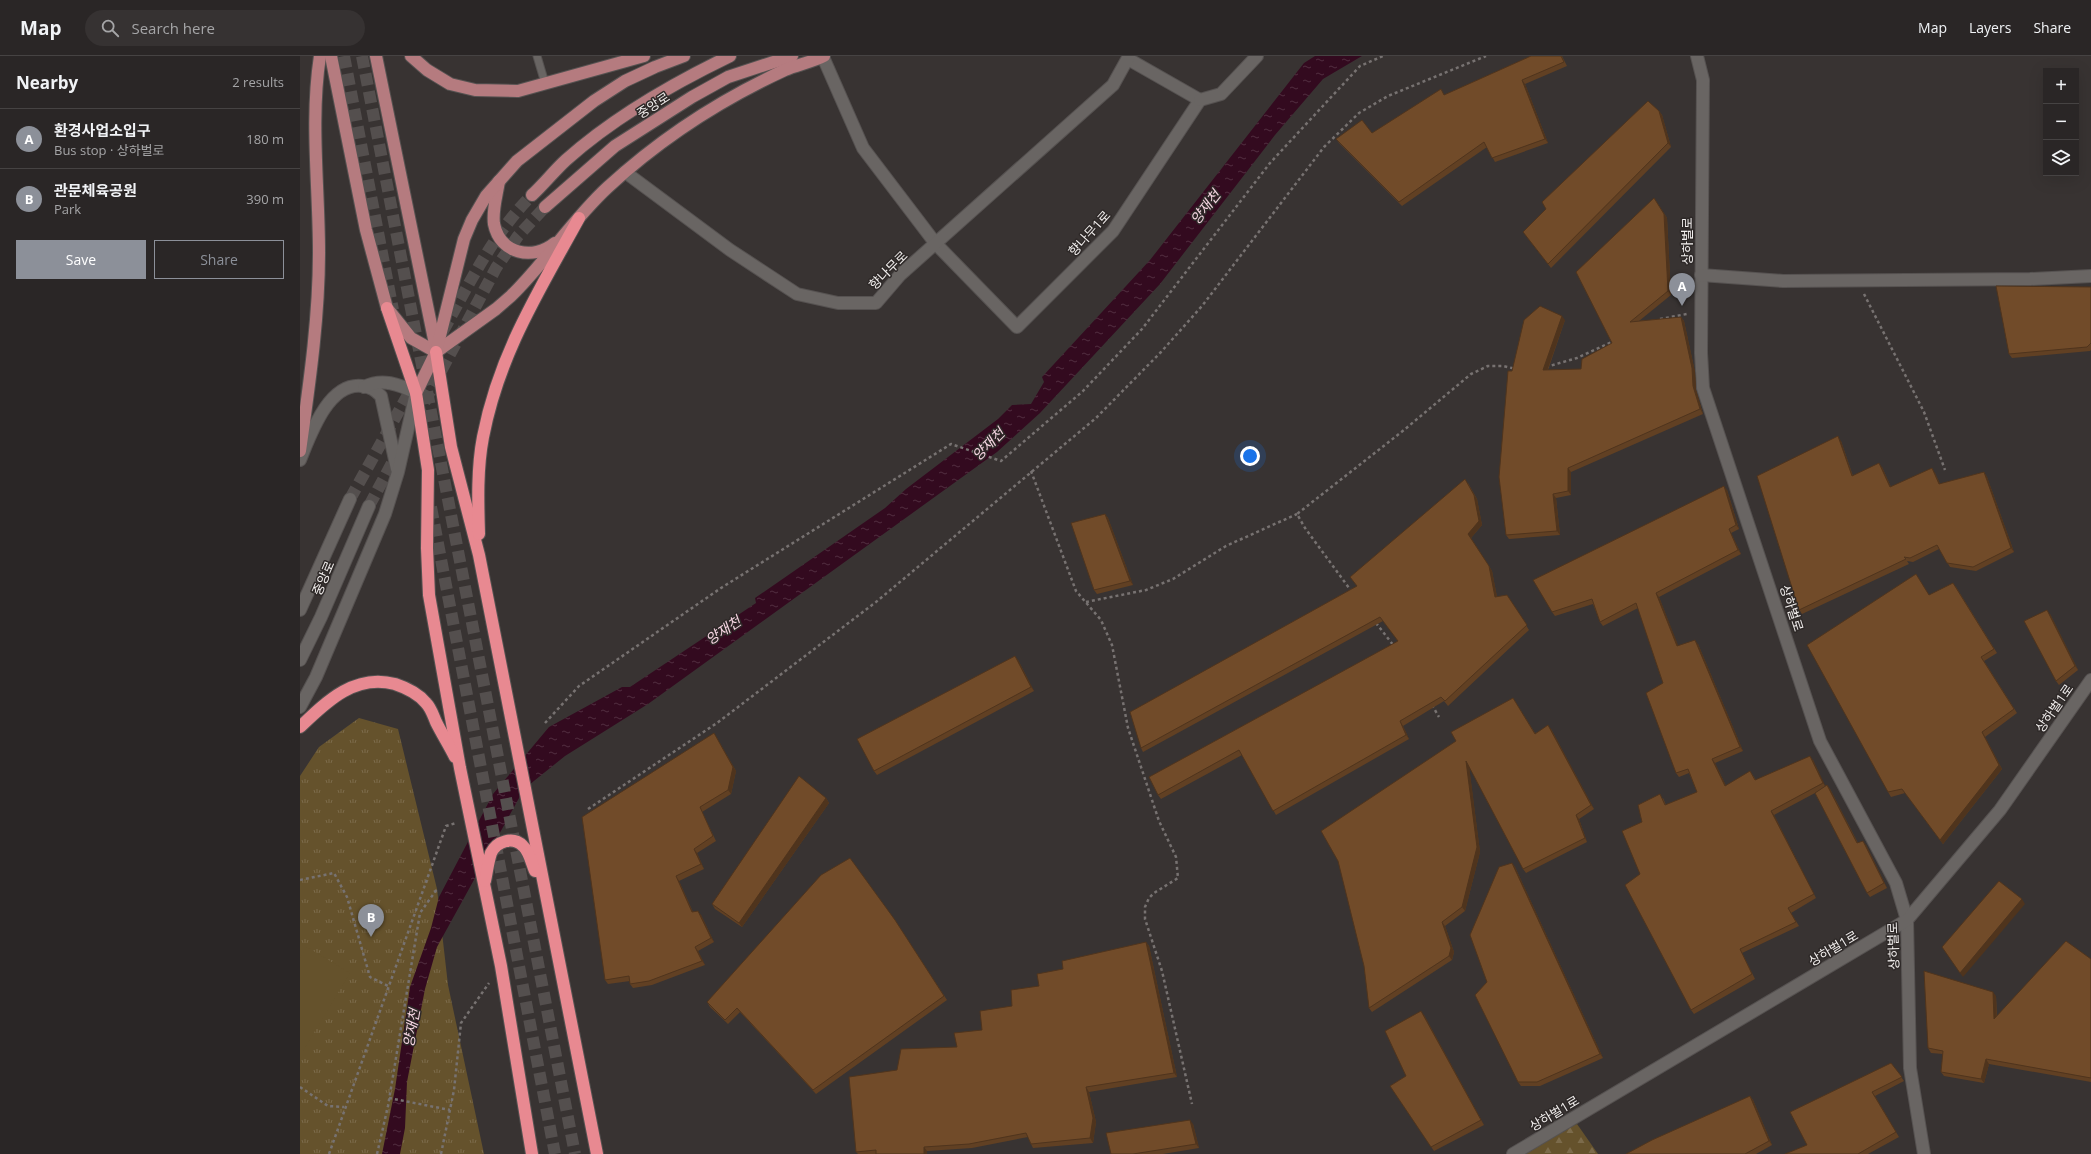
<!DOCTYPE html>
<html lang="en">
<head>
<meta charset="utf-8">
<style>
	body { margin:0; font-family:"Open Sans","Noto Sans KR",sans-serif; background:#363232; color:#f1f3f6 }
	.controls { position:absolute; right:12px; top:12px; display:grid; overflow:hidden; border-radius:0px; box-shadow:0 4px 16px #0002 }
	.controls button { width:36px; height:36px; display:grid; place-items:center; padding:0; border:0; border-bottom:1px solid #464343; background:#2a2626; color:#f1f3f6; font:20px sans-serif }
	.you { position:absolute; left:950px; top:400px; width:14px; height:14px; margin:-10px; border:3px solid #fff; border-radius:50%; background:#1a73e8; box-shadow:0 0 0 6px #1a73e833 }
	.badge { display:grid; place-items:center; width:26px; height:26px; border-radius:50%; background:#8c9099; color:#fff; font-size:13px; font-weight:700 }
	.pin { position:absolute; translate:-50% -33px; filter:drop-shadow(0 1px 2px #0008) }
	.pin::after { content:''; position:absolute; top:21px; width:14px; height:12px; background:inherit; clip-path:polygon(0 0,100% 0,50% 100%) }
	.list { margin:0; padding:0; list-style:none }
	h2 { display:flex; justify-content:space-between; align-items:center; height:52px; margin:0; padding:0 16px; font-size:17px }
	h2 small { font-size:13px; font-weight:400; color:#a5a5a7 }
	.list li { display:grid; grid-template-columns:26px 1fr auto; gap:12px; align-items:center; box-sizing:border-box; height:60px; padding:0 16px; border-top:1px solid #464343 }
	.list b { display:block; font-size:15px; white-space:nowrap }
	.list p { margin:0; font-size:13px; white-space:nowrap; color:#a5a5a7 }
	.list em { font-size:13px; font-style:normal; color:#a5a5a7 }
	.actions { display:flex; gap:8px; padding:12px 16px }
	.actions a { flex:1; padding:9px 0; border:1px solid #8c9099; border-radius:0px; text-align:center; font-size:14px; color:#8c9099 }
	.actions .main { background:#8c9099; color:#fff }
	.icon { flex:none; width:22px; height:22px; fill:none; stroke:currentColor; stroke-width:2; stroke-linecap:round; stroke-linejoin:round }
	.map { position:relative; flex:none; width:1791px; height:1098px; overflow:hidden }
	header { display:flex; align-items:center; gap:24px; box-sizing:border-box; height:56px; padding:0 20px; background:#2a2626; border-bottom:1px solid #464343 }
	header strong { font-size:19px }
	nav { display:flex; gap:22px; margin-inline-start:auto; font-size:14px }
	.search { width:280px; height:36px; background:#363232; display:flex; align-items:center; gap:10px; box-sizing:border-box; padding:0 14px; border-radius:22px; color:#a5a5a7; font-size:15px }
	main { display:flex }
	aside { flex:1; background:#2a2626 }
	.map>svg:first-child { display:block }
	.grass { fill:url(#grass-tufts) }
	.forest { fill:url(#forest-firs) }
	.pitch { fill:#65522c }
	.water { fill:url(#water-ripples) }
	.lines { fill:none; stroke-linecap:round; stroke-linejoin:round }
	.secondary-tunnel { stroke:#544f4e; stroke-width:12; stroke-dasharray:12 6; stroke-linecap:butt }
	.highway-tunnel { stroke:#544f4e; stroke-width:12; stroke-dasharray:12 6; stroke-linecap:butt }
	.lane-casing { stroke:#565251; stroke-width:9 }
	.street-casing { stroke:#565251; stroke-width:14 }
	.secondary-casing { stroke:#565251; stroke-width:14 }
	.primary-casing { stroke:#565251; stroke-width:14 }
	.highway-casing { stroke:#565251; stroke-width:14 }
	.path { stroke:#777271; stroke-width:2.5; stroke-dasharray:3 3; stroke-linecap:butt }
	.lane { stroke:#696563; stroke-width:7 }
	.street { stroke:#696563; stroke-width:12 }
	.secondary { stroke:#696563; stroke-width:12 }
	.primary { stroke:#b57b7f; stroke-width:12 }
	.highway { stroke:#e88991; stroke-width:12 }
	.wall { fill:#614023 }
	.shaded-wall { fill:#4f341d }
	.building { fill:#714b29; stroke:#4f341d }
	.labels { text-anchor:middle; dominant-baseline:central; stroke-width:3; stroke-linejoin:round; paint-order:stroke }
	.street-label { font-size:13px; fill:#f2efee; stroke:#2e2928 }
	.water-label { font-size:14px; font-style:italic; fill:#f7d6e3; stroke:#2e2928 }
</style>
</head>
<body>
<header>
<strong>Map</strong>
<div class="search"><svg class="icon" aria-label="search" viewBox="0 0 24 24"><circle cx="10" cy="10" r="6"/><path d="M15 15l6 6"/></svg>Search here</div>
<nav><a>Map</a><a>Layers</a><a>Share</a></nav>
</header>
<main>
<aside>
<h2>Nearby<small>2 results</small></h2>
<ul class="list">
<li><span class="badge">A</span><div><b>환경사업소입구</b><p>Bus stop · 상하벌로</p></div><em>180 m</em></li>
<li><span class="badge">B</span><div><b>관문체육공원</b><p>Park</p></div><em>390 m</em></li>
</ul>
<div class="actions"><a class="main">Save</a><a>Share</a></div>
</aside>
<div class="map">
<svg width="1791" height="1098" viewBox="0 0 1791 1098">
	<defs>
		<pattern id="grass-tufts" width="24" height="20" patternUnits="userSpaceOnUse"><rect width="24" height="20" fill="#65522c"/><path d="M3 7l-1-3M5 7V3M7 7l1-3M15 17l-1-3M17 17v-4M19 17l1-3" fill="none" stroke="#7c6b4b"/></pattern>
		<pattern id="forest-firs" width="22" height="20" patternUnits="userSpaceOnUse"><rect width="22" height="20" fill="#65522c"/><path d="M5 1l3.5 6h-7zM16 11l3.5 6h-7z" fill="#7c6b4b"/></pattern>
		<pattern id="water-ripples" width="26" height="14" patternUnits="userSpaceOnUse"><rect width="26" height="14" fill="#330a1f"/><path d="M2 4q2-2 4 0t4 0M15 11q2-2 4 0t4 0" fill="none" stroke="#512e40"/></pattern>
	</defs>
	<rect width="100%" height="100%" fill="#383332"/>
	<polygon class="grass" points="59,662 98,673 137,833 148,929 184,1098 0,1098 0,720 19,691"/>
	<polygon class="forest" points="1277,1068 1298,1098 1221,1098 1245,1082"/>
	<polygon class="pitch" points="7,891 50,917 3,995 0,993 0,902"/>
	<polygon class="water" points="1015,0 1062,0 1023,23 975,79 860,228 740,357 697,396 348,648 265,700 224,733 137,891 125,933 107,1026 105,1072 100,1098 82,1098 95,1033 110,931 131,872 139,841 193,738 249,671 322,631 330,631 456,547 455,542 585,452 606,433 698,363 712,349 731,348 744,326 742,321 850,204 1004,7"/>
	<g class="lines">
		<g class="secondary-tunnel">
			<path d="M 143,275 C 169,228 193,178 232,139"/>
			<polyline points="116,362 196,212 218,180 245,151"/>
			<polyline points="50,443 115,326"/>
			<polyline points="69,450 98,396"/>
		</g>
		<g class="highway-tunnel">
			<polyline points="44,0 93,254"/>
			<polyline points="62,0 275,1098"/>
			<polyline points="131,451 255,1098"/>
		</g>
		<defs>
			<polyline id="lane" points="237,0 245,27"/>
			<g id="street">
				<polyline points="1397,0 1403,24 1401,297 1403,332 1520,685 1596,827 1607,864 1610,1012 1624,1098"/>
				<polyline points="523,1 563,92 636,188 717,271 813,175 900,44 828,3"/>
				<polyline points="900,44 921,38 957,0"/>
				<polyline points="325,116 430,194 497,238 538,247 576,247 600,219 813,29 829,0"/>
				<polyline points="1401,219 1483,225 1730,223 1791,220"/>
				<polyline points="1213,1098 1607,864 1700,754 1791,624"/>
			</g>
			<g id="secondary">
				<path d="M 0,404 C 10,380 28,326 62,330 C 71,331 75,334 81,340 L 97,413"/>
				<polyline points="0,554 50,443"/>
				<polyline points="0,604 21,561 69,450"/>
				<path d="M 0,651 L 16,621 L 85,458 L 98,416 L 116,337 C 99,328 82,322 64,331"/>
			</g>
			<g id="primary">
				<polyline points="31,0 66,174 87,252 111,282 136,296"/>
				<polyline points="76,0 136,293"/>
				<polyline points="111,0 127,14 150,28 175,34 218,35 344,0"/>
				<path d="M 199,125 C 197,139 192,154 194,168 C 200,198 233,205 255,187"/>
				<path d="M 232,139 C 244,128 254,115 266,104 C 314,61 372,28 430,0"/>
				<polyline points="245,151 315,90 392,41 428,21 492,0"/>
				<path d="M 136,296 L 196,253 L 211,240 C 246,206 272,164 308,131 C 360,83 420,44 485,14 C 497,9 512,6 524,0"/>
				<polyline points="116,337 136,296 164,183 172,164 186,140 217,105 294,45 325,25 355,11 384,0"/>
				<path d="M 0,395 C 9,330 19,263 19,196 C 19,131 10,64 20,0"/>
			</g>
			<g id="highway">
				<polyline points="87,252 116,337 128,414 127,492 129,539 160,712 201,910 232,1098"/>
				<polyline points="136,296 151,391 179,499 297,1098"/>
				<path d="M 179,478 C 178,446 177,412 183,381 C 199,298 239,235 279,162"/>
				<path d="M 0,671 C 26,646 55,617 95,628 C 107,632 118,637 126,647 C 131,652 133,659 136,666 C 142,678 149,689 155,701"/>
				<path d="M 185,825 C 187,816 188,806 191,797 C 197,785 213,780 223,790 C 229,795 232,808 235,815"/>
			</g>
		</defs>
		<use href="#lane" class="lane-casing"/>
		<use href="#street" class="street-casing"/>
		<use href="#secondary" class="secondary-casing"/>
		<use href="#primary" class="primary-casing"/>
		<use href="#highway" class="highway-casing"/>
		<g class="path">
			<polyline points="1564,238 1624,356 1645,414"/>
			<polyline points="1360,263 1387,258"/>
			<polyline points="1246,311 1277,302 1314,285"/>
			<polyline points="731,415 776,535 801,564 812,589 828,672 859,765 876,801 878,822 854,837 849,842 845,851 845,863 862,915 892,1048"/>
			<polyline points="1052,536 1005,472 997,458 1104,374 1171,318 1188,310 1203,310 1216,313"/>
			<polyline points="786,546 846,534 873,523 926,490 997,458"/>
			<polyline points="1076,567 1094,590"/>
			<polyline points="1132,649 1139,661"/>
			<polyline points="245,667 279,630 421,532 651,388 701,405 783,335 842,273 970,107 1060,10 1083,0"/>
			<polyline points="288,753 417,667 576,546 796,362 861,296 902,250 1024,91 1059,57 1088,40 1186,0"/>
			<polyline points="0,824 34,817 47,841 70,921 88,930"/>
			<polyline points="0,1031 28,1050 44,1051"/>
			<polyline points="89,1042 150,1054"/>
			<polyline points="29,1098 146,770 156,767"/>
			<polyline points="77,1098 88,1050 120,857 137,833"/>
			<polyline points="141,1098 154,1034 161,967 189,927"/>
		</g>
		<use href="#lane" class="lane"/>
		<use href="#street" class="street"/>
		<use href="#secondary" class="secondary"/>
		<use href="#primary" class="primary"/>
		<use href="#highway" class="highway"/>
	</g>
	<g class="wall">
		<polygon points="1231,0 1262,0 1267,10 1225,28 1248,87 1195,106 1187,91 1102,150 1039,87 1036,83 1072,77 1144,39"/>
		<polygon points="1359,55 1362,59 1371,91 1251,212 1226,180"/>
		<polygon points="1354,142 1367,162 1371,239 1339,265 1381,261 1384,265 1395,316 1396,334 1403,358 1271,416 1271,439 1256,442 1260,479 1209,483 1206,479 1212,315 1265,264 1248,314 1281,313 1312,287"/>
		<polygon points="1791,231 1791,294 1790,295 1712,302 1709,298"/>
		<polygon points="1541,385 1553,420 1582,411 1591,431 1635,417 1640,428 1684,416 1687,421 1714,496 1676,515 1650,511 1639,493 1613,506 1607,505 1609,508 1502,558 1499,554"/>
		<polygon points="1168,427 1177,443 1182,469 1171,482 1192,515 1197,541 1207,539 1229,574 1148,650 1144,645 1103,670 1109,683 976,759 942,699 861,743 858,739 1098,585 1083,565 843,696 841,692 1057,531"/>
		<polygon points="1427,434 1439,473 1431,477 1441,498 1359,541 1378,590 1398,588 1443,695 1415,707 1426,730 1450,715 1456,724 1513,704 1525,730 1527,729 1530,733 1558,787 1566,789 1587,832 1570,841 1567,837 1515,737 1474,759 1516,842 1491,857 1499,870 1442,897 1455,923 1394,958 1391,954 1340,818 1342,766 1363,742 1366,749 1397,736 1389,717 1379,721 1376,717 1363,627 1338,552 1303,570 1300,566 1293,548 1255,560 1252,556"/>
		<polygon points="805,458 808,462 833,529 797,538 794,534"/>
		<polygon points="1656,531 1697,597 1684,605 1717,657 1685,681 1702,713 1643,788 1605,737 1591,741 1588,736 1629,539"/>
		<polygon points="1750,558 1778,614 1759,629 1756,625"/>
		<polygon points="718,604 734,635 577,719 574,715"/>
		<polygon points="1213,642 1235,677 1251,673 1294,753 1279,763 1287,786 1226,817 1223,813 1169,711 1180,796 1165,855 1145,870 1154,896 1152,904 1072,956 1069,952 1156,685"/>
		<polygon points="414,677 436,715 431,738 402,756 416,785 397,797 404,813 379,825 393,856 401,859 414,886 398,895 405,909 352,929 333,932 330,928 330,925 308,928 305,924"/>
		<polygon points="526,742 529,747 442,871 415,853 412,848"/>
		<polygon points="1212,807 1215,811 1303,1002 1240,1030 1221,1030 1218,1026 1187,926"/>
		<polygon points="598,869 647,944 516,1038 440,956 428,968 410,951 407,946"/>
		<polygon points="846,886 849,890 877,1021 789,1036 796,1066 793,1087 733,1092 731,1088 728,1081 672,1092 627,1095 627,1098 558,1098 556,1096 597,1014 657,991 682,974 712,950 763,913"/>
		<polygon points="1791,903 1791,1026 1689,1008 1684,1027 1644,1020 1641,1016 1643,998 1631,997 1628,992 1696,940 1697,960"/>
		<polygon points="1124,959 1184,1069 1134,1095 1090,1030 1106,1020"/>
		<polygon points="1591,1007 1604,1025 1575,1040 1599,1081 1568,1098 1485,1098 1507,1089"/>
		<polygon points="1450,1040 1453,1044 1472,1089 1456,1098 1326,1098"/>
		<polygon points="893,1068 899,1092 863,1098 811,1098"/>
	</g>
	<g class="shaded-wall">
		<polygon points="1222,24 1225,28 1248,87 1245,83"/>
		<polygon points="1359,55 1362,59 1371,91 1368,87"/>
		<polygon points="1354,142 1367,162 1371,239 1368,235"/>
		<polygon points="1262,260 1265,264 1246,318 1243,314"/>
		<polygon points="1381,261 1384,265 1395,316 1396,334 1403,358 1400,353 1393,330"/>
		<polygon points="1538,380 1541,385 1554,424 1552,420"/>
		<polygon points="1579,407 1582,411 1593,436 1590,431"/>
		<polygon points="1268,412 1271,416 1271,439 1268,435"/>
		<polygon points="1632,412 1635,417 1642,432 1639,428"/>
		<polygon points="1684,416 1687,421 1714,496 1711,492"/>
		<polygon points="1165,423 1177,443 1182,469 1171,482 1192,515 1198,546 1195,541 1168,478"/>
		<polygon points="1424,430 1427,434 1439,473 1436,469"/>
		<polygon points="1253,438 1256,442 1260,479 1257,475"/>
		<polygon points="805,458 808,462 833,529 830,525"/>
		<polygon points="1429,473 1431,477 1441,498 1438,494"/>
		<polygon points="1356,537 1359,541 1380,594 1377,590"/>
		<polygon points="1747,554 1750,558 1778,614 1775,610"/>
		<polygon points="1395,584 1398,588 1443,695 1440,691"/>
		<polygon points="715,600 718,604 734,635 731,631"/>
		<polygon points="1100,665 1103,670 1109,683 1106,679"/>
		<polygon points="1248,669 1251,673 1294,753 1291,749"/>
		<polygon points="1682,676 1685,681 1702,713 1643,788 1640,784"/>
		<polygon points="414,677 436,715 431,738 428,734"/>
		<polygon points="1510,700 1513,704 1526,731 1523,727"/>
		<polygon points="1412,703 1415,707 1428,734 1425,730"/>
		<polygon points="1166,705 1169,709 1180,796 1165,855 1162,851"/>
		<polygon points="1527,729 1530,733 1560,792 1557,787"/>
		<polygon points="526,742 529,747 442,871 439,867"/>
		<polygon points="1471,755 1474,759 1516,842 1514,838"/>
		<polygon points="1276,759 1279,763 1287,786 1285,782"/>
		<polygon points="1563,785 1566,789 1587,832 1584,827"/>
		<polygon points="394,793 397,797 404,813 401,808"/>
		<polygon points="1212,807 1215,811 1303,1002 1300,998"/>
		<polygon points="376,820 379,825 395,861 392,856"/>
		<polygon points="1722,843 1725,848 1663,921 1660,917"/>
		<polygon points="398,855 401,859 414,886 411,882"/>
		<polygon points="1142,866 1145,870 1154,896 1152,904 1149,900"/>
		<polygon points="846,886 849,890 877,1021 874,1017"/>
		<polygon points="395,891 398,895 405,909 402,905"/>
		<polygon points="1693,936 1696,940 1697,967 1694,963"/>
		<polygon points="1121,955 1124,959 1184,1069 1181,1064"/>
		<polygon points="1686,1003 1689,1008 1684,1027 1681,1023"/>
		<polygon points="786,1031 789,1036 796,1066 793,1087 790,1082"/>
		<polygon points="1572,1036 1575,1040 1599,1081"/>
		<polygon points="1450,1040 1453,1044 1472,1089 1469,1085"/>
		<polygon points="890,1064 893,1068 899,1092 896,1088"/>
		<polygon points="624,1091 627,1095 627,1098 624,1098"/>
	</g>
	<g class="building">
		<polygon points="1231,0 1261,0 1264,6 1222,24 1245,83 1192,102 1184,86 1099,146 1036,83 1062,64 1072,77 1141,33 1144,39"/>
		<polygon points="1348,45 1359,55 1368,87 1248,208 1223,176 1246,153 1242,146"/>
		<polygon points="1354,142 1364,158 1368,235 1330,266 1381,261 1392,312 1393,330 1400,353 1268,412 1268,435 1253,438 1257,475 1206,479 1199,421 1208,315 1212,315 1224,264 1240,250 1262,260 1243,314 1281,313 1282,303 1312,287 1276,216"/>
		<polygon points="1696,230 1791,231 1791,287 1787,291 1709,298"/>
		<polygon points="1538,380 1552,420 1579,407 1590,431 1632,412 1639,428 1684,416 1711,492 1673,511 1647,507 1637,489 1610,502 1604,501 1606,503 1499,554 1457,420"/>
		<polygon points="1165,423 1174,439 1179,465 1168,478 1189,510 1195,541 1207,539 1227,569 1145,645 1141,641 1100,665 1106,679 973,755 939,694 858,739 849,721 1098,585 1080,561 841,692 830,656 1057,530 1050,521"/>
		<polygon points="1424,430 1436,469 1429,473 1438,494 1356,537 1377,590 1395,584 1440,691 1412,703 1425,730 1450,715 1455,724 1510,700 1523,727 1471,755 1514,838 1488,852 1496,866 1440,893 1452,918 1391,954 1325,829 1340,818 1322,775 1342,766 1338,749 1360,738 1365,749 1397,736 1388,713 1376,717 1346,637 1363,627 1336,547 1300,566 1292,543 1252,556 1233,524"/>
		<polygon points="805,458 830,525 794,534 771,467"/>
		<polygon points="1616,518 1629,539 1653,527 1694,593 1681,601 1714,653 1682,676 1699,709 1640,784 1602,733 1588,736 1507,589"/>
		<polygon points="1747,554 1775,610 1756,625 1724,565"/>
		<polygon points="715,600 731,631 574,715 557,683"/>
		<polygon points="1213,642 1235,678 1248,669 1291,749 1276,759 1285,782 1223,813 1166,705 1177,791 1162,851 1142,866 1151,892 1149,900 1069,952 1064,910 1038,805 1021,775 1156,685 1151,676"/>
		<polygon points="414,677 433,711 428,734 400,751 413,780 394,793 401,808 376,820 392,856 398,855 411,882 395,891 402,905 349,925 330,928 329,920 305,924 282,761"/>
		<polygon points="499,720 526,742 439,867 412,848"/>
		<polygon points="1527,729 1557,787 1563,785 1584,827 1567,837 1515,737"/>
		<polygon points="550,802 595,864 644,940 513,1034 437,952 425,964 407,946 521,819"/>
		<polygon points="1212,807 1300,998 1237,1026 1218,1026 1175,939 1187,926 1170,879 1199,811"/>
		<polygon points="1699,825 1722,843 1660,917 1642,891"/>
		<polygon points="1766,885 1791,903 1791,1022 1686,1003 1681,1023 1641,1016 1643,995 1628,992 1624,915 1693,936 1694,963"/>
		<polygon points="846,886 874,1017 786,1031 793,1062 790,1082 731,1088 726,1077 669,1088 624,1091 624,1098 576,1098 576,1094 556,1096 549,1021 597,1014 601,993 657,991 654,977 682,974 680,955 712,950 711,934 739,930 737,918 763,913 762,905"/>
		<polygon points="1121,955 1181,1064 1131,1091 1090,1030 1106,1020 1085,975"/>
		<polygon points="1591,1007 1602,1021 1572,1036 1596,1076 1558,1098 1485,1098 1507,1089 1490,1056"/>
		<polygon points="1450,1040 1469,1085 1445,1098 1326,1098 1352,1084"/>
		<polygon points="890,1064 896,1088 833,1098 811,1098 806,1077"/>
	</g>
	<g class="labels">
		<g class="street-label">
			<text transform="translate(353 49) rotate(-33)">중앙로</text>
			<text transform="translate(789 177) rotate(-48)">향나무1로</text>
			<text transform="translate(1387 185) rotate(-90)">상하벌로</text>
			<text transform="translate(588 214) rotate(-45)">향나무로</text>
			<text transform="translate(23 522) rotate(-67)">중앙로</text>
			<text transform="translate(1492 552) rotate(72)">상하벌로</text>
			<text transform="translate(1754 652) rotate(-55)">상하벌1로</text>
			<text transform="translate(1593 890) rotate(-92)">상하벌로</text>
			<text transform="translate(1533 892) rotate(-31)">상하벌1로</text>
			<text transform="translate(1254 1057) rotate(-31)">상하벌1로</text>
		</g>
		<g class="water-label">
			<text transform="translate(905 151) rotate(-52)">양재천</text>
			<text transform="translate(688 388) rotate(-45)">양재천</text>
			<text transform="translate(423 574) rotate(-34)">양재천</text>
			<text transform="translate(111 972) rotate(-80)">양재천</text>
		</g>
	</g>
</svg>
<div class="controls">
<button>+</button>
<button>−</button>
<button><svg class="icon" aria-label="layers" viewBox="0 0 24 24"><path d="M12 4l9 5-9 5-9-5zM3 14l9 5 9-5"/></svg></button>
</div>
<div class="you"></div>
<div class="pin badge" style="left:1382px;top:250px">A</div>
<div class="pin badge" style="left:71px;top:881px">B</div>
</div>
</main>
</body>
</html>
